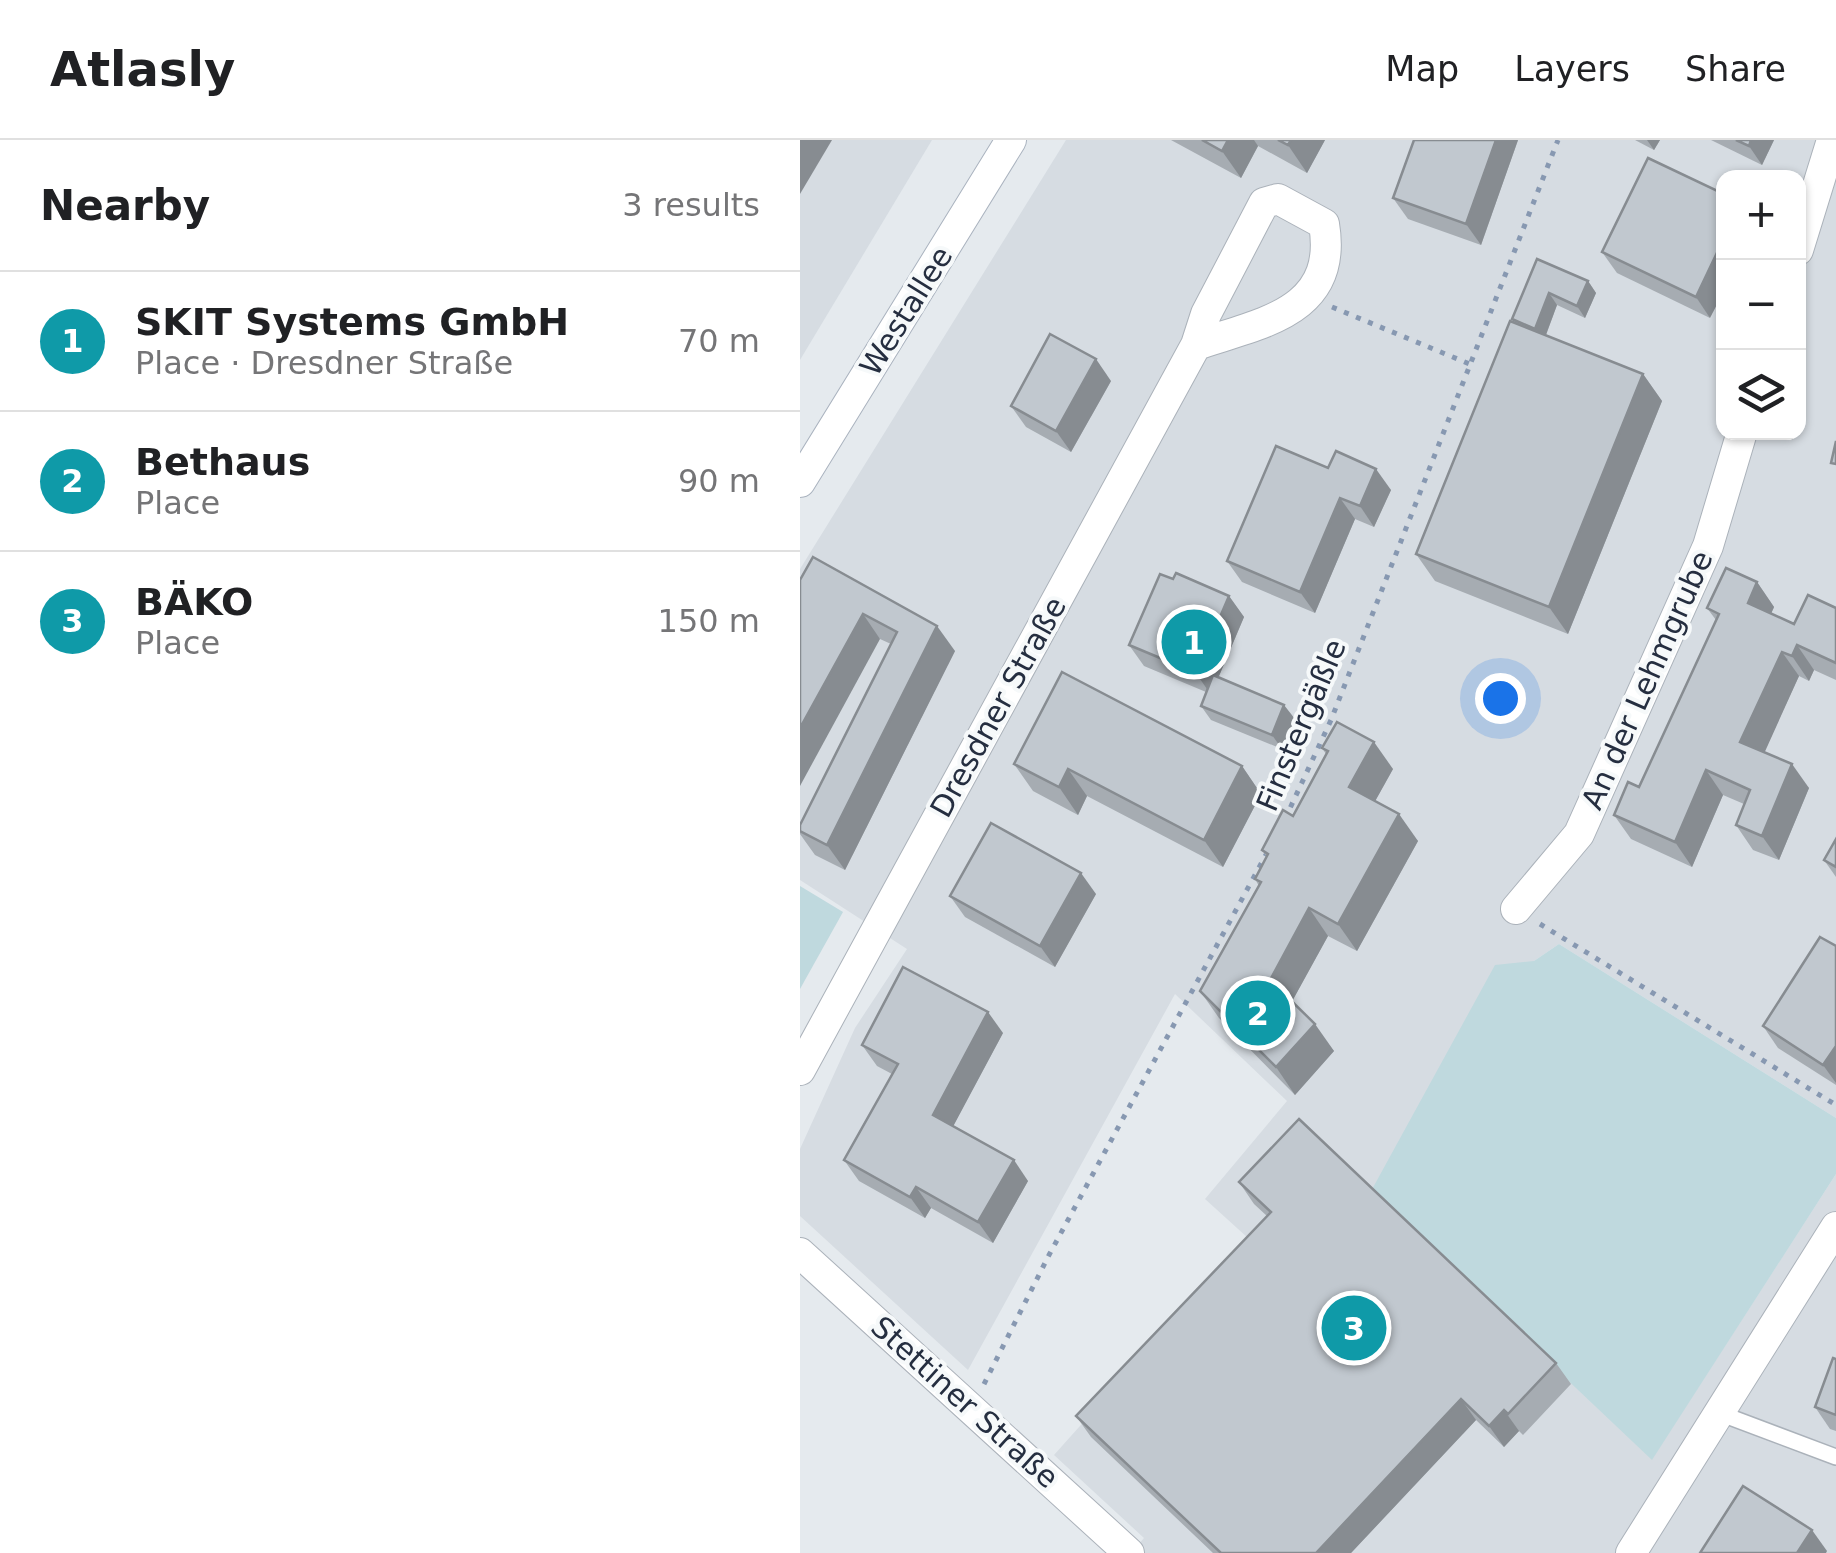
<!DOCTYPE html>
<html lang="en">
<head>
<meta charset="utf-8">
<style>
	body { margin:0; font-family:"DejaVu Sans",sans-serif; background:#f2f2f2; color:#202124 }
	.controls { position:absolute; right:30px; top:30px; display:grid; overflow:hidden; border-radius:20px; box-shadow:0 2px 8px #0004 }
	.controls button { width:90px; height:90px; display:grid; place-items:center; padding:0; border:0; border-bottom:2px solid #e0e0e0; background:#fff; color:#202124; font:50px sans-serif }
	.you { position:absolute; left:700px; top:558px; width:35px; height:35px; margin:-25px; border:8px solid #fff; border-radius:50%; background:#1a73e8; box-shadow:0 0 0 15px #1a73e833 }
	.badge { display:grid; place-items:center; width:65px; height:65px; border-radius:50%; background:#737d40; color:#fff; font-size:32px; font-weight:700 }
	.pin { position:absolute; translate:-50% -50%; border:5px solid #fff; box-shadow:0 2px 10px #0006 }
	.list { margin:0; padding:0; list-style:none }
	h2 { display:flex; justify-content:space-between; align-items:center; height:130px; margin:0; padding:0 40px; font-size:42px }
	h2 small { font-size:32px; font-weight:400; color:#757577 }
	.list li { display:grid; grid-template-columns:65px 1fr auto; gap:30px; align-items:center; box-sizing:border-box; height:140px; padding:0 40px; border-top:2px solid #e0e0e0 }
	.list b { display:block; font-size:38px; white-space:nowrap }
	.list p { margin:0; font-size:32px; white-space:nowrap; color:#757577 }
	.list em { font-size:32px; font-style:normal; color:#757577 }
	.icon { flex:none; width:55px; height:55px; fill:none; stroke:currentColor; stroke-width:2; stroke-linecap:round; stroke-linejoin:round }
	.map { position:relative; flex:none; width:1036px; height:1413px; overflow:hidden }
	header { display:flex; align-items:center; gap:60px; box-sizing:border-box; height:140px; padding:0 50px; background:#fff; border-bottom:2px solid #e0e0e0 }
	header strong { font-size:48px }
	nav { display:flex; gap:55px; margin-inline-start:auto; font-size:35px }
	main { display:flex }
	aside { flex:1; background:#fff }
	.map>svg:first-child { display:block }
	.built { fill:#d6dce2; fill-rule:evenodd }
	.green { fill:#bfd9de }
	.lines { fill:none; stroke-linecap:round; stroke-linejoin:round }
	.lane-casing { stroke:#abb2ba; stroke-width:18 }
	.street-casing { stroke:#abb2ba; stroke-width:32 }
	.secondary-casing { stroke:#aab3bf; stroke-width:32 }
	.path { stroke:#8798b1; stroke-width:5; stroke-dasharray:5 8; stroke-linecap:butt }
	.lane { stroke:#fff; stroke-width:15 }
	.street { stroke:#fff; stroke-width:30 }
	.secondary { stroke:#fff; stroke-width:30 }
	.wall { fill:#a6acb2 }
	.shaded-wall { fill:#878c91 }
	.building { fill:#c1c8cf; stroke:#878c91; stroke-width:2.5 }
	.labels { text-anchor:middle; dominant-baseline:central; stroke-width:8; stroke-linejoin:round; paint-order:stroke }
	.street-label { font-size:30px; fill:#252e40; stroke:#f6f9fa }
</style>
</head>
<body>
<header>
<strong>Atlasly</strong>
<nav><a>Map</a><a>Layers</a><a>Share</a></nav>
</header>
<main>
<aside>
<h2>Nearby<small>3 results</small></h2>
<ul class="list">
<li><span class="badge" style="background:#0f9aa8">1</span><div><b>SKIT Systems GmbH</b><p>Place · Dresdner Straße</p></div><em>70 m</em></li>
<li><span class="badge" style="background:#0f9aa8">2</span><div><b>Bethaus</b><p>Place</p></div><em>90 m</em></li>
<li><span class="badge" style="background:#0f9aa8">3</span><div><b>BÄKO</b><p>Place</p></div><em>150 m</em></li>
</ul>
</aside>
<div class="map">
<svg width="1036" height="1413" viewBox="0 0 1036 1413">
	<rect width="100%" height="100%" fill="#e5eaee"/>
	<g class="built">
		<polygon points="0,0 132,0 0,220"/>
		<path d="M 266,0 L 1036,0 L 1036,978 L 759,804 L 734,821 L 852,1319 L 1036,1034 L 1036,1413 L 331,1413 L 344,1398 L 254,1315 L 448,1098 L 405,1059 L 487,961 L 375,854 L 168,1230 L 0,1076 L 0,1009 L 55,888 L 107,809 L 0,740 L 0,429 ZM 924,38 L 998,38 L 998,292 L 924,292 Z"/>
	</g>
	<g class="green">
		<polygon points="0,746 43,772 0,849"/>
		<polygon points="759,804 1036,978 1036,1034 852,1320 570,1053 695,825 734,821"/>
	</g>
	<g class="lines">
		<defs>
			<polyline id="lane" points="919,1273 1036,1317"/>
			<g id="street">
				<polyline points="998,110 1032,0"/>
				<polyline points="716,769 779,694 908,406 942,292"/>
				<path d="M 0,930 L 396,205 L 406,174 L 464,63 L 478,59 L 524,84 C 539,173 460,183 396,205"/>
				<polyline points="0,1113 329,1413"/>
				<polyline points="831,1413 1036,1087"/>
			</g>
			<polyline id="secondary" points="0,342 211,0"/>
		</defs>
		<use href="#lane" class="lane-casing"/>
		<use href="#street" class="street-casing"/>
		<use href="#secondary" class="secondary-casing"/>
		<g class="path">
			<polyline points="532,167 672,225"/>
			<polyline points="485,679 531,580 758,0"/>
			<polyline points="740,784 1036,965"/>
			<polyline points="184,1244 249,1115 468,711"/>
		</g>
		<use href="#lane" class="lane"/>
		<use href="#street" class="street"/>
		<use href="#secondary" class="secondary"/>
	</g>
	<g class="wall">
		<polygon points="371,0 525,0 507,33 458,6 441,38"/>
		<polygon points="614,0 718,0 681,105 608,79 593,58"/>
		<polygon points="835,0 860,0 854,10"/>
		<polygon points="911,0 974,0 962,25"/>
		<polygon points="848,18 910,178 817,133 802,112"/>
		<polygon points="737,119 788,141 796,153 785,178 757,165 746,195 843,234 862,261 768,494 635,441 616,414 714,183 712,179"/>
		<polygon points="311,241 271,312 226,287 211,266"/>
		<polygon points="528,328 591,350 574,387 555,379 515,473 442,442 427,421"/>
		<polygon points="373,439 429,456 444,477 418,538 495,579 482,609 411,580 401,566 406,552 344,526 329,505"/>
		<polygon points="0,440 155,511 45,730 15,715 0,694 0,685 91,504 80,499"/>
		<polygon points="957,442 974,467 971,474 994,484 1036,468 1036,540 1014,530 1009,541 999,536 964,612 1009,648 979,720 953,710 936,685 944,664 923,655 892,727 831,699 814,675 839,647 916,480 907,468"/>
		<polygon points="522,608 593,629 575,661 618,701 557,811 528,796 492,861 534,911 495,955 419,878 400,851 459,746 455,739 467,717 462,710 493,676 526,614"/>
		<polygon points="214,624 442,626 461,654 423,727 287,656 278,675 233,651"/>
		<polygon points="1036,699 1036,737 1024,720"/>
		<polygon points="296,754 255,827 165,777 150,756"/>
		<polygon points="1036,806 1036,945 978,908 963,886"/>
		<polygon points="203,893 153,986 228,1041 193,1103 131,1068 125,1078 59,1041 44,1020 92,934 77,926 62,905"/>
		<polygon points="439,1042 756,1223 771,1244 723,1295 719,1291 704,1307 676,1280 551,1413 413,1413 291,1297 276,1276 467,1076 454,1064"/>
		<polygon points="1036,1219 1036,1291 1030,1289 1015,1267"/>
	</g>
	<g class="shaded-wall">
		<polygon points="0,0 32,0 0,54"/>
		<polygon points="428,0 454,0 458,6 441,38 422,11"/>
		<polygon points="491,0 525,0 507,33 488,5"/>
		<polygon points="696,0 718,0 681,105 666,84"/>
		<polygon points="847,0 860,0 854,10"/>
		<polygon points="951,0 974,0 962,25 949,6"/>
		<polygon points="924,98 924,151 910,178 896,157"/>
		<polygon points="788,141 796,153 785,178 777,166"/>
		<polygon points="749,153 757,165 744,200 735,189"/>
		<polygon points="296,219 311,241 271,312 256,291"/>
		<polygon points="843,234 862,261 768,494 749,467"/>
		<polygon points="576,329 591,350 574,387 560,366"/>
		<polygon points="540,358 555,379 515,473 500,452"/>
		<polygon points="957,442 974,467 965,487 948,463"/>
		<polygon points="429,456 444,477 411,555 396,533"/>
		<polygon points="63,474 80,499 0,646 0,588"/>
		<polygon points="137,486 155,511 45,730 27,705"/>
		<polygon points="997,505 1014,530 1009,541 992,516"/>
		<polygon points="982,512 999,536 958,627 940,602"/>
		<polygon points="484,565 495,579 482,609 472,595"/>
		<polygon points="574,602 593,629 568,674 549,647"/>
		<polygon points="992,624 1009,648 979,720 962,696"/>
		<polygon points="442,626 461,654 423,727 404,700"/>
		<polygon points="268,629 287,656 278,675 259,647"/>
		<polygon points="906,630 923,655 892,727 875,702"/>
		<polygon points="599,674 618,701 557,811 538,784"/>
		<polygon points="281,733 296,754 255,827 240,806"/>
		<polygon points="509,768 528,796 489,867 470,840"/>
		<polygon points="188,872 203,893 148,996 133,975"/>
		<polygon points="515,884 534,911 495,955 476,927"/>
		<polygon points="1036,906 1036,943 1023,925"/>
		<polygon points="214,1020 228,1041 193,1103 178,1082"/>
		<polygon points="116,1047 131,1068 125,1078 110,1057"/>
		<polygon points="661,1259 676,1280 551,1413 516,1413"/>
		<polygon points="704,1270 719,1291 704,1307 689,1286"/>
		<polygon points="1012,1390 1027,1411 1026,1413 997,1413"/>
	</g>
	<g class="building">
		<polygon points="402,0 428,0 422,11"/>
		<polygon points="478,0 491,0 488,5"/>
		<polygon points="614,0 696,0 666,84 593,58"/>
		<polygon points="936,0 951,0 949,6"/>
		<polygon points="848,18 924,54 924,98 896,157 802,112"/>
		<polygon points="737,119 788,141 777,166 749,153 735,189 712,179"/>
		<polygon points="710,181 843,234 749,467 616,414"/>
		<polygon points="250,194 296,219 256,291 211,266"/>
		<polygon points="1036,301 1036,324 1031,323"/>
		<polygon points="476,306 528,328 536,311 576,329 560,366 540,358 500,452 427,421"/>
		<polygon points="13,417 137,486 27,705 0,691 0,685 97,492 63,474 0,588 0,440"/>
		<polygon points="926,428 957,442 948,463 994,484 1008,455 1036,468 1036,523 997,505 992,516 982,512 940,602 992,624 962,696 936,685 950,650 906,630 875,702 814,675 828,642 839,647 919,474 907,468"/>
		<polygon points="376,433 429,456 396,533 329,505 360,434 373,439"/>
		<polygon points="262,532 442,626 404,700 268,629 259,647 214,624"/>
		<polygon points="413,535 484,565 472,595 401,566"/>
		<polygon points="537,582 574,602 549,647 599,674 538,784 509,768 470,840 515,884 476,927 400,851 461,742 455,739 468,714 462,710 483,670 493,676 528,611 522,608"/>
		<polygon points="191,683 281,733 240,806 150,756"/>
		<polygon points="1036,699 1036,727 1024,720"/>
		<polygon points="1020,797 1036,806 1036,906 1023,925 963,886"/>
		<polygon points="103,827 188,872 133,975 214,1020 178,1082 116,1047 110,1057 44,1020 98,924 62,905"/>
		<polygon points="499,979 756,1223 708,1274 704,1270 689,1286 661,1259 516,1413 421,1413 276,1276 471,1072 439,1042"/>
		<polygon points="1033,1218 1036,1219 1036,1275 1015,1267"/>
		<polygon points="943,1346 1012,1390 997,1413 900,1413"/>
	</g>
	<g class="labels">
		<g class="street-label">
			<text transform="translate(106 171) rotate(-58)">Westallee</text>
			<text transform="translate(847 540) rotate(-66)">An der Lehmgrube</text>
			<text transform="translate(198 567) rotate(-61)">Dresdner Straße</text>
			<text transform="translate(501 585) rotate(-67)">Finstergäßle</text>
			<text transform="translate(165 1262) rotate(42)">Stettiner Straße</text>
		</g>
	</g>
</svg>
<div class="controls">
<button>+</button>
<button>−</button>
<button><svg class="icon" aria-label="layers" viewBox="0 0 24 24"><path d="M12 4l9 5-9 5-9-5zM3 14l9 5 9-5"/></svg></button>
</div>
<div class="you"></div>
<div class="pin badge" style="left:394px;top:502px;background:#0f9aa8">1</div>
<div class="pin badge" style="left:458px;top:873px;background:#0f9aa8">2</div>
<div class="pin badge" style="left:554px;top:1188px;background:#0f9aa8">3</div>
</div>
</main>
</body>
</html>
